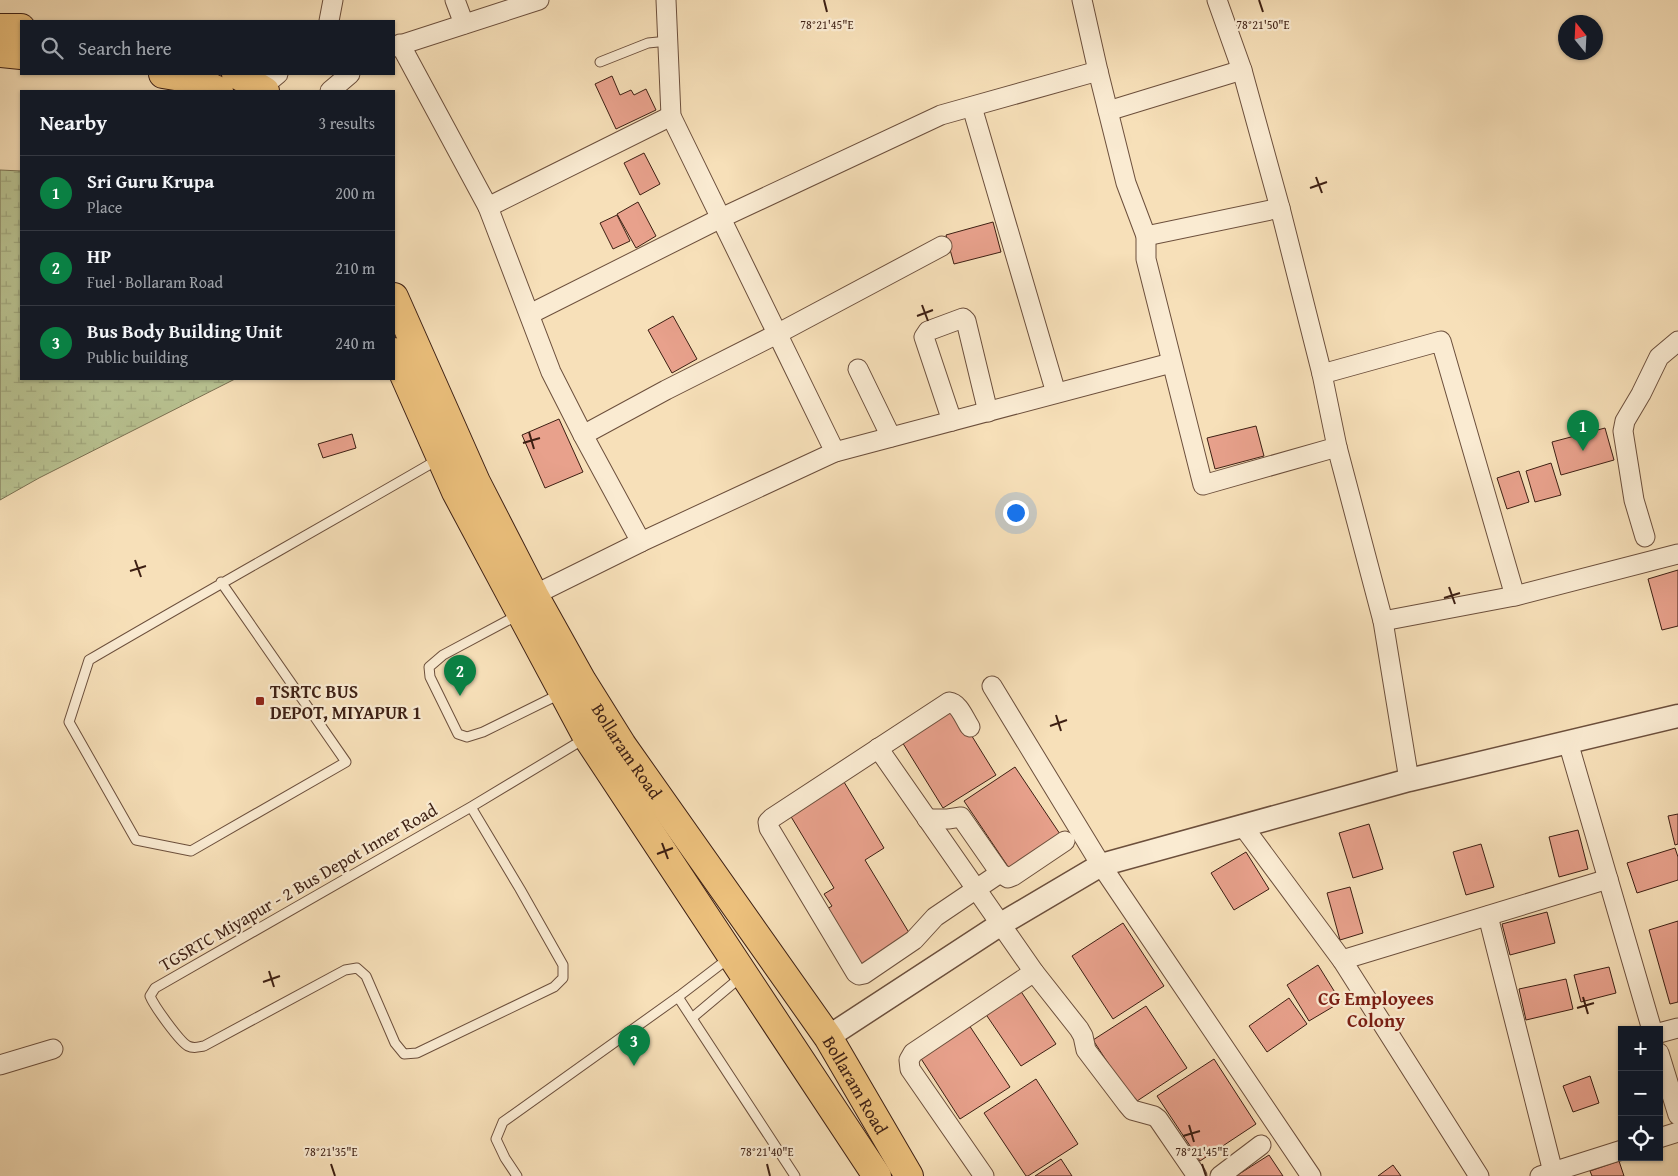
<!DOCTYPE html>
<html lang="en">
<head>
<meta charset="utf-8">
<style>
	body { margin:0; font-family:"Gentium Book Plus",serif; background:#20242c; color:#f1f3f6 }
	.controls { position:absolute; right:15px; bottom:15px; display:grid; overflow:hidden; border-radius:0px; box-shadow:0 1px 4px #0004 }
	.controls button { width:45px; height:45px; display:grid; place-items:center; padding:0; border:0; border-bottom:1px solid #363941; background:#171b24; color:#f1f3f6; font:25px sans-serif }
	.compass { position:absolute; left:1558px; top:15px; width:45px; height:45px; border-radius:50%; background:#171b24; box-shadow:0 1px 4px #0004; rotate:342deg }
	.you { position:absolute; left:1015px; top:512px; width:18px; height:18px; margin:-12px; border:4px solid #fff; border-radius:50%; background:#1a73e8; box-shadow:0 0 0 8px #1a73e833 }
	.badge { display:grid; place-items:center; width:32px; height:32px; border-radius:50%; background:#0b8043; color:#fff; font-size:16px; font-weight:700 }
	.pin { position:absolute; translate:-50% -41px; filter:drop-shadow(0 1px 2px #0008) }
	.pin::after { content:''; position:absolute; top:26px; width:18px; height:15px; background:inherit; clip-path:polygon(0 0,100% 0,50% 100%) }
	.list { margin:0; padding:0; list-style:none }
	h2 { display:flex; justify-content:space-between; align-items:center; height:65px; margin:0; padding:0 20px; font-size:21px }
	h2 small { font-size:16px; font-weight:400; color:#9ea1a6 }
	.list li { display:grid; grid-template-columns:32px 1fr auto; gap:15px; align-items:center; box-sizing:border-box; height:75px; padding:0 20px; border-top:1px solid #363941 }
	.list b { display:block; font-size:19px; white-space:nowrap }
	.list p { margin:0; font-size:16px; white-space:nowrap; color:#9ea1a6 }
	.list em { font-size:16px; font-style:normal; color:#9ea1a6 }
	.icon { flex:none; width:28px; height:28px; fill:none; stroke:currentColor; stroke-width:2; stroke-linecap:round; stroke-linejoin:round }
	.map { position:relative; flex:none; width:1678px; height:1176px; overflow:hidden }
	.search { position:absolute; background:#171b24; box-shadow:0 1px 4px #0004; left:20px; top:20px; width:375px; height:55px; display:flex; align-items:center; gap:12px; box-sizing:border-box; padding:0 18px; border-radius:0px; color:#9ea1a6; font-size:19px }
	.panel { position:absolute; background:#171b24; box-shadow:0 1px 4px #0004; left:20px; top:90px; width:375px; height:290px; border-radius:0px }
	.map>svg:first-child { display:block }
	.wetland { fill:url(#wetland-marsh); stroke:#7b7152 }
	.building { fill:#e8a18c; stroke:#3d1f13 }
	.lines { fill:none; stroke-linecap:round; stroke-linejoin:round }
	.service-casing { stroke:#6c4f3c; stroke-width:11 }
	.minor-casing { stroke:#6c4f3c; stroke-width:21 }
	.tertiary-casing { stroke:#6c4f3c; stroke-width:25 }
	.primary-casing { stroke:#3d1f13; stroke-width:30 }
	.service { stroke:#faebd2; stroke-width:9 }
	.minor { stroke:#faebd2; stroke-width:19 }
	.tertiary { stroke:#faebd2; stroke-width:22 }
	.primary { stroke:#ecc07c; stroke-width:28 }
	.ticks { fill:none; stroke:#3d1f13; stroke-width:2 }
	.poi-dot { fill:#8f2418; stroke:#faebd2; stroke-width:2 }
	.labels { text-anchor:middle; dominant-baseline:central; stroke-width:4.5; stroke-linejoin:round; paint-order:stroke }
	.poi-label { font-size:18px; font-weight:bold; fill:#3d1f13; stroke:#faebd2; text-anchor:start }
	.street-label { font-size:18px; fill:#3d1f13; stroke:#faebd2 }
	.neighbourhood-label { font-size:19px; font-weight:bold; fill:#7a1f14; stroke:#faebd2 }
	.ticks-label { font-size:12px; text-anchor:middle; fill:#3d1f13; stroke:#faebd2; stroke-width:4.5; stroke-linejoin:round; paint-order:stroke }
</style>
</head>
<body>
<div class="map">
<svg width="1678" height="1176" viewBox="0 0 1678 1176">
	<defs>
		<pattern id="wetland-marsh" width="20" height="14" patternUnits="userSpaceOnUse" patternTransform="scale(1.25)"><rect width="20" height="14" fill="#b9c392"/><path d="M1 5h8M5 5V1M11 12h8M15 12V8" fill="none" stroke="#a0a77d"/></pattern>
	</defs>
	<rect width="100%" height="100%" fill="#f7e0b9"/>
	<filter id="stains"><feTurbulence type="fractalNoise" baseFrequency=".004" numOctaves="4"/><feColorMatrix values="0 0 0 0 .2 0 0 0 0 .09 0 0 0 0 .02 0 0 0 .5 -.17"/></filter>
	<radialGradient id="worn" r=".72"><stop offset=".6" stop-color="#630" stop-opacity="0"/><stop offset="1" stop-color="#630" stop-opacity=".3"/></radialGradient>
	<polygon class="wetland" points="0,170 21,171 21,379 235,379 39,478 0,500"/>
	<g class="building">
		<polygon points="612,76 620,95 631,90 634,95 646,89 656,110 616,129 595,84"/>
		<polygon points="644,153 660,184 640,195 624,163"/>
		<polygon points="638,202 656,236 636,248 617,214"/>
		<polygon points="617,215 630,241 613,249 600,223"/>
		<polygon points="993,222 1001,252 954,264 946,235"/>
		<polygon points="673,316 697,359 672,373 648,330"/>
		<polygon points="559,419 583,472 545,488 522,435"/>
		<polygon points="1256,426 1264,456 1215,469 1207,438"/>
		<polygon points="1605,428 1614,460 1561,475 1552,442"/>
		<polygon points="352,434 356,448 323,458 318,444"/>
		<polygon points="1551,463 1561,495 1535,502 1526,471"/>
		<polygon points="1519,471 1529,502 1507,509 1497,478"/>
		<polygon points="1678,570 1678,626 1662,630 1648,579"/>
		<polygon points="952,704 996,775 943,808 899,737"/>
		<polygon points="1015,767 1062,837 1011,871 964,801"/>
		<polygon points="844,782 884,848 865,860 911,936 860,967 825,910 832,906 824,894 834,888 790,815"/>
		<polygon points="1678,814 1678,844 1675,845 1668,816"/>
		<polygon points="1369,824 1383,869 1353,878 1339,833"/>
		<polygon points="1578,830 1588,869 1559,877 1549,837"/>
		<polygon points="1481,844 1494,887 1466,895 1453,852"/>
		<polygon points="1675,848 1678,857 1678,880 1637,893 1627,863"/>
		<polygon points="1246,852 1269,889 1234,910 1211,873"/>
		<polygon points="1350,887 1363,933 1340,940 1327,893"/>
		<polygon points="1547,912 1555,943 1510,955 1502,924"/>
		<polygon points="1678,921 1678,1002 1670,1004 1649,930"/>
		<polygon points="1123,923 1164,986 1113,1019 1072,956"/>
		<polygon points="1318,965 1341,1002 1309,1021 1287,985"/>
		<polygon points="1609,967 1616,993 1581,1002 1574,975"/>
		<polygon points="1566,979 1573,1009 1526,1020 1519,989"/>
		<polygon points="1020,990 1056,1044 1021,1066 985,1013"/>
		<polygon points="1289,998 1307,1024 1267,1052 1249,1026"/>
		<polygon points="1146,1006 1187,1068 1134,1103 1093,1040"/>
		<polygon points="967,1022 1010,1087 960,1119 918,1054"/>
		<polygon points="1214,1059 1256,1124 1200,1161 1157,1096"/>
		<polygon points="1590,1076 1599,1103 1573,1112 1563,1086"/>
		<polygon points="1036,1079 1078,1144 1028,1176 1026,1176 984,1113"/>
		<polygon points="1269,1155 1283,1176 1236,1176"/>
		<polygon points="1061,1159 1072,1176 1035,1176"/>
		<polygon points="1619,1161 1624,1176 1592,1176 1590,1171"/>
		<polygon points="1393,1165 1401,1176 1378,1176"/>
	</g>
	<g class="lines">
		<defs>
			<g id="service">
				<polyline points="600,62 648,43 668,41"/>
				<path d="M 221,582 L 346,762 L 191,851 L 136,840 L 69,722 L 89,660 C 205,592 322,527 439,459"/>
				<polyline points="518,615 443,655 429,667 430,677 458,734 467,737 483,732 560,694"/>
				<path d="M 471,807 L 520,889 L 563,965 L 563,978 L 554,987 L 417,1053 L 404,1054 L 395,1043 L 366,976 L 357,968 L 345,970 L 204,1046 C 198,1047 194,1049 188,1046 C 180,1042 154,1006 150,996 L 155,988 L 471,807 L 584,739"/>
				<polyline points="678,997 795,1176"/>
				<polyline points="692,1018 742,976"/>
				<polyline points="517,1176 505,1158 496,1139 503,1122 678,997 729,958"/>
			</g>
			<g id="minor">
				<polyline points="455,0 464,24"/>
				<polyline points="666,0 671,116 835,452"/>
				<polyline points="1082,0 1098,71 1126,183 1146,236 1146,259 1203,485 1337,447"/>
				<polyline points="1217,0 1242,70 1280,208 1322,374 1337,447 1383,621 1409,780"/>
				<polyline points="329,21 333,0"/>
				<polyline points="400,44 488,207"/>
				<polyline points="394,47 539,0"/>
				<polyline points="261,88 278,74"/>
				<polyline points="330,91 350,74"/>
				<polyline points="972,107 1056,393"/>
				<polyline points="1108,111 1242,70"/>
				<polyline points="671,116 488,207 551,372 583,435 641,542 835,452 1171,363"/>
				<polyline points="1146,236 1280,208"/>
				<polyline points="530,314 721,218 941,115 1098,71"/>
				<polyline points="858,369 891,437"/>
				<polyline points="1322,374 1441,341 1515,596"/>
				<polyline points="952,421 924,337 928,331 963,318 966,321 988,412"/>
				<polyline points="583,435 666,390 777,334 942,246"/>
				<polyline points="1645,537 1634,500 1623,431 1625,421 1641,394 1659,357 1678,341"/>
				<polyline points="534,595 641,542"/>
				<polyline points="1383,621 1515,596 1678,554"/>
				<polyline points="992,686 1101,865 1311,1176"/>
				<path d="M 970,727 C 964,718 959,703 949,702 L 772,818 L 768,822 L 769,828 L 856,973 L 859,975 L 864,974 L 914,940 L 935,917 L 1000,873"/>
				<polyline points="1568,742 1652,1030"/>
				<polyline points="878,748 1034,972 1079,1029 1083,1036 1086,1050 1127,1104 1132,1110 1154,1116 1158,1119 1197,1176"/>
				<polyline points="927,819 948,819 961,817 1000,873 1008,878 1013,876 1065,841"/>
				<polyline points="1242,825 1342,960 1479,1176"/>
				<polyline points="1488,916 1553,1172"/>
				<polyline points="1342,960 1608,879"/>
				<polyline points="1659,1033 1678,1028"/>
				<polyline points="1659,1053 1678,1115"/>
				<polyline points="0,1065 53,1049"/>
				<polyline points="1659,1138 1678,1132"/>
				<polyline points="984,1176 910,1069 909,1060 913,1053 1034,972"/>
				<polyline points="1220,1176 1261,1145"/>
				<polyline points="1540,1176 1622,1150"/>
			</g>
			<polyline id="tertiary" points="828,1037 1001,924 1101,865 1409,780 1678,716"/>
			<g id="primary">
				<polyline points="0,28 21,28"/>
				<polyline points="0,53 21,55"/>
				<polyline points="163,74 193,79 219,91"/>
				<polyline points="236,74 265,91"/>
				<path id="s1" d="M 394,297 L 476,482 L 534,595 L 582,681 L 622,745 L 828,1037 L 909,1176"/>
				<polyline points="394,352 456,492 587,737 877,1176"/>
			</g>
		</defs>
		<use href="#service" class="service-casing"/>
		<use href="#minor" class="minor-casing"/>
		<use href="#tertiary" class="tertiary-casing"/>
		<use href="#primary" class="primary-casing"/>
		<use href="#service" class="service"/>
		<use href="#minor" class="minor"/>
		<use href="#tertiary" class="tertiary"/>
		<use href="#primary" class="primary"/>
	</g>
	<path class="ticks" d="M 824,0 L 827,12M 1259,0 L 1263,12M 1316,177 L 1322,193M 1310,188 L 1327,182M 922,305 L 928,321M 917,316 L 933,310M 529,432 L 534,449M 523,443 L 540,438M 135,560 L 141,577M 130,571 L 146,566M 1449,587 L 1455,604M 1444,598 L 1460,593M 1056,715 L 1061,731M 1050,726 L 1067,720M 662,843 L 668,859M 657,854 L 673,848M 269,971 L 274,987M 263,982 L 280,976M 1583,997 L 1588,1014M 1577,1008 L 1594,1003M 1189,1125 L 1194,1142M 1183,1136 L 1200,1131M 331,1164 L 335,1176M 767,1164 L 770,1176M 1202,1164 L 1206,1176"/>
	<rect class="poi-dot" x="255" y="696" width="10" height="10" rx="2.5"/>
	<g class="labels">
		<g class="poi-label">
			<text x="270" y="691">TSRTC BUS<tspan x="270" dy="21">DEPOT, MIYAPUR 1</tspan></text>
		</g>
		<g class="street-label">
			<text stroke="none"><textPath href="#s1" startOffset="511">Bollaram Road</textPath></text>
			<text transform="translate(298 887) rotate(-30)">TGSRTC Miyapur - 2 Bus Depot Inner Road</text>
			<text stroke="none"><textPath href="#s1" startOffset="916">Bollaram Road</textPath></text>
		</g>
		<g class="neighbourhood-label">
			<text x="1376" y="998">CG Employees<tspan x="1376" dy="22">Colony</tspan></text>
		</g>
	</g>
	<g class="ticks-label">
		<text x="827" y="29">78°21'45"E</text>
		<text x="1263" y="29">78°21'50"E</text>
		<text x="331" y="1156">78°21'35"E</text>
		<text x="767" y="1156">78°21'40"E</text>
		<text x="1202" y="1156">78°21'45"E</text>
	</g>
	<rect width="100%" height="100%" filter="url(#stains)"/>
	<rect width="100%" height="100%" fill="url(#worn)"/>
</svg>
<div class="controls">
<button>+</button>
<button>−</button>
<button><svg class="icon" aria-label="locate" viewBox="0 0 24 24"><circle cx="12" cy="12" r="6"/><path d="M12 2v4M12 18v4M2 12h4M18 12h4"/></svg></button>
</div>
<svg class="compass" viewBox="-18 -18 36 36"><path d="M0-13l5 13h-10z" fill="#e53935"/><path d="M0 13l5-13h-10z" fill="#9ea1a6"/></svg>
<div class="you"></div>
<div class="pin badge" style="left:1583px;top:451px">1</div>
<div class="pin badge" style="left:460px;top:696px">2</div>
<div class="pin badge" style="left:634px;top:1066px">3</div>
<div class="search"><svg class="icon" aria-label="search" viewBox="0 0 24 24"><circle cx="10" cy="10" r="6"/><path d="M15 15l6 6"/></svg>Search here</div>
<section class="panel">
<h2>Nearby<small>3 results</small></h2>
<ul class="list">
<li><span class="badge">1</span><div><b>Sri Guru Krupa</b><p>Place</p></div><em>200 m</em></li>
<li><span class="badge">2</span><div><b>HP</b><p>Fuel · Bollaram Road</p></div><em>210 m</em></li>
<li><span class="badge">3</span><div><b>Bus Body Building Unit</b><p>Public building</p></div><em>240 m</em></li>
</ul>
</section>
</div>
</body>
</html>
